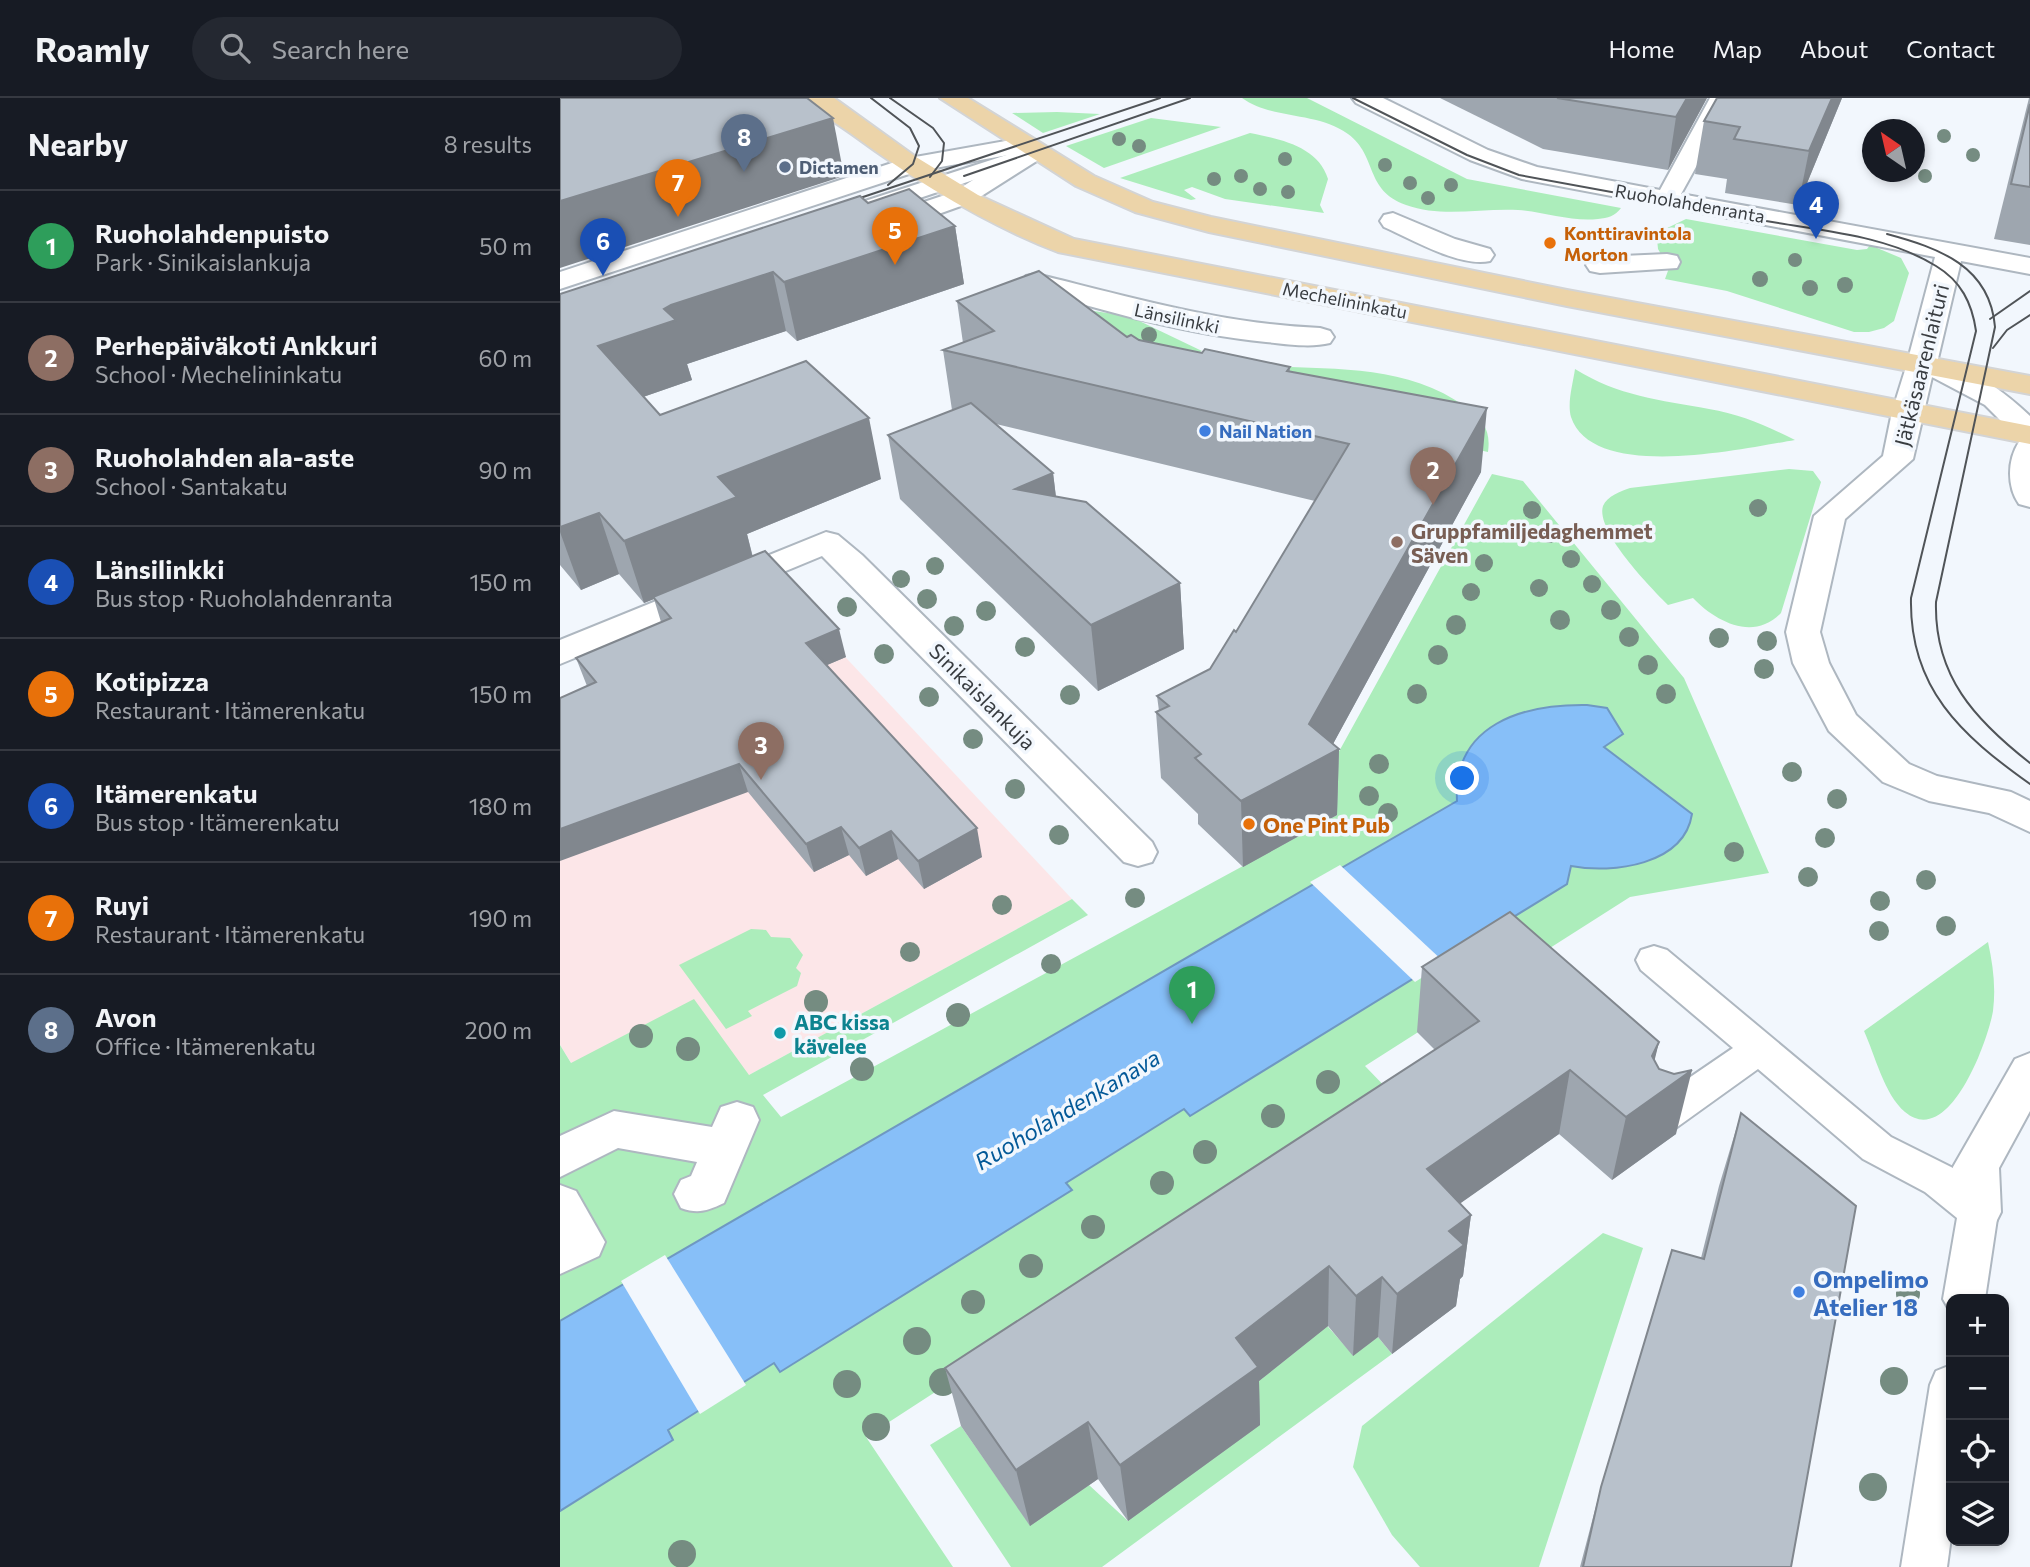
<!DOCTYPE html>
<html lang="en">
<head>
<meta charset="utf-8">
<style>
	body { margin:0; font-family:Commissioner,sans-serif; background:#242831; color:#f1f3f6 }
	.controls { position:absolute; right:21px; bottom:21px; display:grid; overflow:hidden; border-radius:14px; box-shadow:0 4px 10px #0003 }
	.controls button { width:63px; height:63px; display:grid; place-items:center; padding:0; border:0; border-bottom:2px solid #363941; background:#171b24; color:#f1f3f6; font:35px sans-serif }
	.compass { position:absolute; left:1302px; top:21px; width:63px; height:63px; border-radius:50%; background:#171b24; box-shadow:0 4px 10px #0003; rotate:326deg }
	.you { position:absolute; left:903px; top:681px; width:24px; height:24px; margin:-18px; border:5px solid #fff; border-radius:50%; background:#1a73e8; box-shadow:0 0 0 10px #1a73e833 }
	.badge { display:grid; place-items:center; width:46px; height:46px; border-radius:50%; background:#c794c1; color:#fff; font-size:23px; font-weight:700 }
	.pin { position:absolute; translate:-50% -58px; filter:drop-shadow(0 2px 4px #0008) }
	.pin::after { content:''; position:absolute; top:37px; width:24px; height:21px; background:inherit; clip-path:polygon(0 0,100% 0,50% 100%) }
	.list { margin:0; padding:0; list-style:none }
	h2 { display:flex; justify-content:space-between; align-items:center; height:91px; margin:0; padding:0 28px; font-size:30px }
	h2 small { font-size:23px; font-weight:400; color:#9ea1a6 }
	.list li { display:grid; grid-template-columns:46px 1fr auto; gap:21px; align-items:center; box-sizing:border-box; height:112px; padding:0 28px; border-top:2px solid #363941 }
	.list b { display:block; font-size:26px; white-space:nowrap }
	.list p { margin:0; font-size:23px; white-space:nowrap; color:#9ea1a6 }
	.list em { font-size:23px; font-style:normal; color:#9ea1a6 }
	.icon { flex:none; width:38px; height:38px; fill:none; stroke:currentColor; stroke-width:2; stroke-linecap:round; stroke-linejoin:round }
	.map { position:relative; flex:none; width:1470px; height:1469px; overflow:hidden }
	header { display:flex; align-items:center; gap:42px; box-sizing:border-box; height:98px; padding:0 35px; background:#171b24; border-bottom:2px solid #363941 }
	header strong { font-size:33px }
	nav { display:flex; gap:38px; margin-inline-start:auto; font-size:24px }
	.search { width:490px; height:63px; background:#242831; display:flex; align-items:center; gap:18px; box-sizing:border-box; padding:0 24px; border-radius:38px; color:#9ea1a6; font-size:26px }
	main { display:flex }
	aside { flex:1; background:#171b24 }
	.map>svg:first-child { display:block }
	.education { fill:#fce6e8 }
	.green { fill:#acedbb }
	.water { fill:#87bff8; stroke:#6f98c1; stroke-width:2 }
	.pier { fill:#f2f7fd }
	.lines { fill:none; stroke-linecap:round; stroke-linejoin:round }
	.lane-casing { stroke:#aeb7c0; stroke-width:4 }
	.street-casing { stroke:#aeb7c0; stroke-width:4 }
	.secondary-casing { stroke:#aeb7c0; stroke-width:4 }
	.primary-casing { stroke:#d3d4d5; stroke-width:4 }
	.lane { fill:#fff; fill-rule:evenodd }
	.street { fill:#fff; fill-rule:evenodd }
	.secondary { fill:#fff; fill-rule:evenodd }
	.primary { fill:#ecd4a9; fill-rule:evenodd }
	.tram { stroke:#505458; stroke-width:2 }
	.tree { fill:#758c81 }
	.wall { fill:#9ea6af }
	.shaded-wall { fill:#81878e }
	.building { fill:#b8c1cb; stroke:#81878e; stroke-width:2 }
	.service-dot { fill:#5c6f8a; stroke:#f2f7fd; stroke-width:2.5 }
	.food-dot { fill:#e8710a; stroke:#f2f7fd; stroke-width:2.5 }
	.shop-dot { fill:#3f7fe0; stroke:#f2f7fd; stroke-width:2.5 }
	.education-dot { fill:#8d6e63; stroke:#f2f7fd; stroke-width:2.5 }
	.culture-dot { fill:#0f9aa8; stroke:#f2f7fd; stroke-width:2.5 }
	.labels { text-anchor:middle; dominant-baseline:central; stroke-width:7; stroke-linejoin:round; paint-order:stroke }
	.far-service-label { font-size:18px; font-weight:bold; fill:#4e5e75; stroke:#f2f7fd; text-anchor:start }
	.far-street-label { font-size:18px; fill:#383c40; stroke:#f2f7fd }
	.far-food-label { font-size:18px; font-weight:bold; fill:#c56008; stroke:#f2f7fd; text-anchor:start }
	.far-shop-label { font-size:18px; font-weight:bold; fill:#366cbe; stroke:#f2f7fd; text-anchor:start }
	.street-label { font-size:21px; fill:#383c40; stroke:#f2f7fd }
	.education-label { font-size:21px; font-weight:bold; fill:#785e54; stroke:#f2f7fd; text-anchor:start }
	.food-label { font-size:21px; font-weight:bold; fill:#c56008; stroke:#f2f7fd; text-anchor:start }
	.culture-label { font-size:21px; font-weight:bold; fill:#0d838f; stroke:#f2f7fd; text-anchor:start }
	.water-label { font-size:23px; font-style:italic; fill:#035998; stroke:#f2f7fd }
	.near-shop-label { font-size:24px; font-weight:bold; fill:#366cbe; stroke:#f2f7fd; text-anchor:start }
</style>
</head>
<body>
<header>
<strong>Roamly</strong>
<div class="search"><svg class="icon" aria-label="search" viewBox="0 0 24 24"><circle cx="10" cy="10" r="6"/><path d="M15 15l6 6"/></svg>Search here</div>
<nav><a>Home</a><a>Map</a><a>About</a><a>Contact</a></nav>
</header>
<main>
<aside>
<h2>Nearby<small>8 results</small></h2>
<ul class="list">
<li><span class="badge" style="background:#2e9e5b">1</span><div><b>Ruoholahdenpuisto</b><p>Park · Sinikaislankuja</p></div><em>50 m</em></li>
<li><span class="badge" style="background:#8d6e63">2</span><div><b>Perhepäiväkoti Ankkuri</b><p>School · Mechelininkatu</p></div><em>60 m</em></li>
<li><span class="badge" style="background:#8d6e63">3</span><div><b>Ruoholahden ala-aste</b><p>School · Santakatu</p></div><em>90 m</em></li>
<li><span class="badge" style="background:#1a4fb4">4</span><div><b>Länsilinkki</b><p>Bus stop · Ruoholahdenranta</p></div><em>150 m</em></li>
<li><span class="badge" style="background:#e8710a">5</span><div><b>Kotipizza</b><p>Restaurant · Itämerenkatu</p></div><em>150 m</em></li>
<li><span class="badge" style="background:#1a4fb4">6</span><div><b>Itämerenkatu</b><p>Bus stop · Itämerenkatu</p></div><em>180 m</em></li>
<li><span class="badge" style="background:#e8710a">7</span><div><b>Ruyi</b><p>Restaurant · Itämerenkatu</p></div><em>190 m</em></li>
<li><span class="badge" style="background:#5c6f8a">8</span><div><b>Avon</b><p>Office · Itämerenkatu</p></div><em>200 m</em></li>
</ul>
</aside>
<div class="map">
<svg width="1470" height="1469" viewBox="0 0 1470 1469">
	<rect width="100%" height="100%" fill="#f2f7fd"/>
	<polygon class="education" points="230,500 512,801 189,977 22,982 0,947 0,599"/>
	<g class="green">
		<path d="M 682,0 L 747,0 L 907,81 L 1061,110 C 1055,118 1048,120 1038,121 C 1012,124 984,114 958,112 C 921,110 882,120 846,107 C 804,92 818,58 788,36 C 756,13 713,22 682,0 Z"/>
		<polygon points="497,14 540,16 483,35 452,15"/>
		<polygon points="591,20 661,29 544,70 506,48"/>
		<path d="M 690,35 C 719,41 758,48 768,81 L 760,107 L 764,115 L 665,101 L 632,89 L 624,92 L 636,101 L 631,102 L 560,80 Z"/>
		<polygon points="1126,121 1297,152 1307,151 1310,147 1341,160 1349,175 1334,223 1324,230 1309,234 1294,234 1167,193 1105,181 1109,170 1098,151 1097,141 1103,132"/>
		<polygon points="512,210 569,218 642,253 594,273"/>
		<path d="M 712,268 C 780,272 847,267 906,309 C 923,322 931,332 928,354 L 619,287 Z"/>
		<path d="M 1015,271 C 1058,298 1100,302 1149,311 C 1180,316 1207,328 1235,342 C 1186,350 1033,385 1011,319 C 1007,305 1013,285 1015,271 Z"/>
		<path d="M 1229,371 L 1253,373 L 1261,384 L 1221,515 C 1193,544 1155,523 1133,500 L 1108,507 C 1091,490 1035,433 1043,408 C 1047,398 1061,393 1070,390 Z"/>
		<polygon points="932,376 963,383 1124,580 1209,775 1070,799 805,968 833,997 306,1339 393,1469 0,1469 0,947 11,965 134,901 189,977 512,801 528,817 203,997 221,1019 777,717 755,697"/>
		<polygon points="191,831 206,832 211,839 230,840 243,857 236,870 241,875 237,888 188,913 192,918 166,931 119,867"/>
		<path d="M 1428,844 C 1433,867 1436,889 1433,913 C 1428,943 1389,1051 1345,1014 C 1324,996 1315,957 1304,933 Z"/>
		<polygon points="1043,1135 1083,1150 979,1469 860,1469 832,1437 793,1369 802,1328"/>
		<polygon points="754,1213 793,1257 818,1239 832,1256 542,1469 451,1469 370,1347 401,1328 470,1427 529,1387 568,1423 679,1299 750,1242"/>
	</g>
	<path class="water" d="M 1027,607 L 1047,610 L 1063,636 L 1044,649 L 1132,716 C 1124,767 1053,776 1011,768 L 1007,786 L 630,1018 L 624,1011 L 506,1085 L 512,1092 L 220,1274 L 214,1265 L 108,1332 L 113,1342 L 0,1413 L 0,1223 L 897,703 C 893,626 963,606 1027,607 Z"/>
	<g class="pier">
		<polygon points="780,767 885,865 855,884 750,784"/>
		<polygon points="105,1157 186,1287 140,1316 61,1183"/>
	</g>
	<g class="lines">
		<defs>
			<g id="lane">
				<polygon points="474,48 482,49 485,54 482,59 318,114 302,114 299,109 302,104"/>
				<polygon points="1094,848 1107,852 1331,1039 1393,1070 1432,1102 1438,1114 1425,1201 1391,1201 1391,1215 1383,1201 1397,1120 1365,1094 1303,1061 1198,971 1113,1032 1099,1037 1085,1032 1080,1021 1085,1010 1173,950 1081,872 1076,862 1081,852"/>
				<polygon points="1391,1267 1391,1439 1387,1469 1341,1469 1370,1287 1376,1273"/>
			</g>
			<g id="street">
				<polygon points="792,0 823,0 928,52 977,69 1100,92 1150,0 1174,0 1121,96 1470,160 1470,176 1401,163 1376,269 1371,275 1361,278 1351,275 1346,269 1375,159 962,81 910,62 796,5"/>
				<path d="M 833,115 L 895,141 L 930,151 L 934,157 L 930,163 C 901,170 851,141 824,129 L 820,123 L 824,117 Z"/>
				<polygon points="1107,156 1117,158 1120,164 1117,170 1040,175 1030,173 1026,167 1030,161 1040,159"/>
				<path d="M 476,176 C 571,199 661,226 760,230 L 770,233 L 774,239 L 770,245 C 750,250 727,246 706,244 C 624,236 545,213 466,190 L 462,184 L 466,178 Z"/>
				<polygon points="266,434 278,437 302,457 592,744 597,754 592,764 578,768 564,764 262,458 0,566 0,542"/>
				<polygon points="1470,955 1470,1013 1439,1070 1441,1114 1434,1128 1418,1134 1402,1128 1395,1114 1393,1069 1455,961"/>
				<path d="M 177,1004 L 193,1009 L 199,1022 L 164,1105 C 147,1113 138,1116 121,1110 L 114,1096 L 121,1082 L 131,1078 L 137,1064 L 58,1050 L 0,1079 L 0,1038 L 54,1013 L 152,1029 L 161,1009 Z"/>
				<polygon points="0,1087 16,1093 45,1144 39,1158 0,1176"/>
			</g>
			<g id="secondary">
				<polygon points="462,40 483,49 486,54 483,59 412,104 331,133 313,133 309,127 313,121 394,94 454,56 358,73 0,191 0,174 344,61"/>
				<path d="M 1361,260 C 1372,263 1381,262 1392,266 C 1422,278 1447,296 1470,318 L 1470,409 L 1459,406 C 1447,389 1447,362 1459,344 L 1465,343 L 1459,341 L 1425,307 L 1372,279 L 1353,361 L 1285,421 L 1260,534 L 1269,565 L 1296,617 L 1349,666 L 1377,678 L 1451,694 L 1470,703 L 1470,734 L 1429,715 L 1369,703 L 1323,684 L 1269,633 L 1233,565 L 1226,534 L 1254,418 L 1323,358 L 1332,314 L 1346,269 L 1351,263 Z"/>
			</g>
			<g id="primary">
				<path d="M 247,0 L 274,0 L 356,59 L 418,97 L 514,141 L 1470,328 L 1470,346 L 498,154 C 423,125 357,84 293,37 C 278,26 258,15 247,0 Z"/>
				<polygon points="380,0 408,0 534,78 593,104 651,119 1007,192 1470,278 1470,296 1007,208 649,134 575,114 516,88"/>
			</g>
		</defs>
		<use href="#lane" class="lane-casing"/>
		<use href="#street" class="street-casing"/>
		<use href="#secondary" class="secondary-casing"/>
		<use href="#primary" class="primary-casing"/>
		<use href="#lane" class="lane"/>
		<use href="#street" class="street"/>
		<use href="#secondary" class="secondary"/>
		<use href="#primary" class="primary"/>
		<g class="tram">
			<polyline points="311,0 350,30 359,48 353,66 328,87"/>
			<polyline points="330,0 373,30 384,45 382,63 370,79"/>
			<path d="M 793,0 L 907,57 L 959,77 C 1041,92 1124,107 1206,123 C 1262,133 1326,137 1376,168 C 1401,183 1412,205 1416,233 L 1351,500 C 1349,590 1401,637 1470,686"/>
			<polyline points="404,78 630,0"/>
			<polyline points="285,105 600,0"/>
			<path d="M 1327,136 C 1379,150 1430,168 1435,229 L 1376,504 C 1374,578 1415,622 1470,665"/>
			<polyline points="1430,221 1470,193"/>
			<polyline points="1433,250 1447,232 1470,217"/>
		</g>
	</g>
	<g class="tree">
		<circle cx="1384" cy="38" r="7"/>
		<circle cx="559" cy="41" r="7"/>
		<circle cx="579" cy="48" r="7"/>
		<circle cx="1413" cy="57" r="7"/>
		<circle cx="725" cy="61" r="7"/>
		<circle cx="825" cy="67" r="7"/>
		<circle cx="681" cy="78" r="7"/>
		<circle cx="1365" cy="78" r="7"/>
		<circle cx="654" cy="81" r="7"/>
		<circle cx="850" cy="85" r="7"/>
		<circle cx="891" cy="87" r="7"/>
		<circle cx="700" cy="91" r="7"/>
		<circle cx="728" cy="94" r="7"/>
		<circle cx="868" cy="100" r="7"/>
		<circle cx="1235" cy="162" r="7"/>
		<circle cx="1200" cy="181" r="8"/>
		<circle cx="1285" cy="187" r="8"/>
		<circle cx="1250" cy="190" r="8"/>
		<circle cx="589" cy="237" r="8"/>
		<circle cx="1198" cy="410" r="9"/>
		<circle cx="972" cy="412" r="9"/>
		<circle cx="990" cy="436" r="9"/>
		<circle cx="1011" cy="461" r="9"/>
		<circle cx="924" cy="465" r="9"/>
		<circle cx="375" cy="468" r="9"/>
		<circle cx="341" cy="481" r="9"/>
		<circle cx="1032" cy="486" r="9"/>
		<circle cx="979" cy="490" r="9"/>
		<circle cx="911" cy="494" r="9"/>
		<circle cx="367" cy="501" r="10"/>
		<circle cx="287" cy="509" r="10"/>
		<circle cx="1051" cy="512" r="10"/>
		<circle cx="426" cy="513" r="10"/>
		<circle cx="1000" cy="522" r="10"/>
		<circle cx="896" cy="527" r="10"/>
		<circle cx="394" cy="528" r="10"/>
		<circle cx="1069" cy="539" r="10"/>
		<circle cx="1159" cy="540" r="10"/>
		<circle cx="1207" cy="543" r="10"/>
		<circle cx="465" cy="549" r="10"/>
		<circle cx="324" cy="556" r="10"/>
		<circle cx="878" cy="557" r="10"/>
		<circle cx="1088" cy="567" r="10"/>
		<circle cx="1204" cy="571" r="10"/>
		<circle cx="857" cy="596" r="10"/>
		<circle cx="1106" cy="596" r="10"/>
		<circle cx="510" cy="597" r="10"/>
		<circle cx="369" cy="599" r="10"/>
		<circle cx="413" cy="641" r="10"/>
		<circle cx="819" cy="666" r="10"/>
		<circle cx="1232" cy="674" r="10"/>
		<circle cx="455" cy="691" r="10"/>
		<circle cx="809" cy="698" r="10"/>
		<circle cx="1277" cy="701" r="10"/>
		<circle cx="828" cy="715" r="10"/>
		<circle cx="499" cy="737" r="10"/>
		<circle cx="1265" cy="740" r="10"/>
		<circle cx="1174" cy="754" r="10"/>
		<circle cx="1248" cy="779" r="10"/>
		<circle cx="1366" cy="782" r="10"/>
		<circle cx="575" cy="800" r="10"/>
		<circle cx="1320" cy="803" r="10"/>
		<circle cx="442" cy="807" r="10"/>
		<circle cx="1386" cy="828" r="10"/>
		<circle cx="1319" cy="833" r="10"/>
		<circle cx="350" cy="854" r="10"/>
		<circle cx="491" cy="866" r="10"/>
		<circle cx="256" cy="904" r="12"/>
		<circle cx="398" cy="917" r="12"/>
		<circle cx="81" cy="938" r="12"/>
		<circle cx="128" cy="951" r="12"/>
		<circle cx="302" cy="971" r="12"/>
		<circle cx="768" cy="984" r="12"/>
		<circle cx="713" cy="1018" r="12"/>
		<circle cx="645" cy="1054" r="12"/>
		<circle cx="602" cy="1085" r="12"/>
		<circle cx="533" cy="1129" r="12"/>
		<circle cx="471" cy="1168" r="12"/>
		<circle cx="1348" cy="1196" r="12"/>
		<circle cx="413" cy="1204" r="12"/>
		<circle cx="357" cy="1243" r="14"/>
		<circle cx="1334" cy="1283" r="14"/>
		<circle cx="383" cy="1284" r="14"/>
		<circle cx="287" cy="1286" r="14"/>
		<circle cx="316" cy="1329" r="14"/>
		<circle cx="1313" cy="1389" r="14"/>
		<circle cx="122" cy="1456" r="14"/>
	</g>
	<g class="wall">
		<polygon points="880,0 1147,0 1108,72 983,51"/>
		<polygon points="1282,0 1238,107 1165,95 1167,81 1135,76 1144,23"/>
		<polygon points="1469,0 1470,0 1470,147 1434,141"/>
		<polygon points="308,105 395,128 404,186 237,243 226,233 127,266 132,282 83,299 100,317 321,381 187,436 193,459 286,559 267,567 422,759 364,791 338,761 306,778 289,757 254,774 188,694 27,588 16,560 101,524 94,501 84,505 59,476 21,492 0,467 0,196"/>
		<polygon points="397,203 642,255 730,269 730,273 921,374 773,646 779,651 777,717 683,769 638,726 638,716 601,680 596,614 599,613 597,598 650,571 676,534 755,403 436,326 493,375 496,399 620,485 624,551 538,593 340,401 328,337 392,312 383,252 403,245"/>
		<polygon points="862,869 1099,944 1094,962 1116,1036 1052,1082 999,1036 900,1105 911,1117 903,1178 900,1181 896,1208 832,1256 818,1239 793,1258 768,1228 699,1283 700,1327 568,1423 538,1381 470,1428 401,1328 385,1270 875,952 857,934"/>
		<polygon points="1181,1015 1231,1469 1020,1469 1041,1389 1141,1160 1159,1088"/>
	</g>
	<g class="shaded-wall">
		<polygon points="1127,0 1147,0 1108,72 1116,19"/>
		<polygon points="1272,0 1282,0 1238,107 1249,53"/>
		<polygon points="273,20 284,78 0,170 0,103"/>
		<polygon points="395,128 404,186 237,243 224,184"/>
		<polygon points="213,174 226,233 127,266 132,282 57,308 38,248 111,207"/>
		<polygon points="927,310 921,374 767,657 779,651 777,717 683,769 681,703 749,626"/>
		<polygon points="309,320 321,381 187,436 193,461 93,499 94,501 84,505 64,443 158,379"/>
		<polygon points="493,375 501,440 455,391"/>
		<polygon points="39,415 59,476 21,492 0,434 0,429"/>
		<polygon points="620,485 624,551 538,593 531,527"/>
		<polygon points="279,531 286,559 253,573 246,545"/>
		<polygon points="179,666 188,694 0,763 0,731"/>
		<polygon points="281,729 289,757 254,774 246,746"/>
		<polygon points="417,730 422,759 364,791 358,763"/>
		<polygon points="331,733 338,761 306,778 299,750"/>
		<polygon points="1099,944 1084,1006 1132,972 1116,1036 1052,1082 1066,1019"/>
		<polygon points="1010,972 999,1036 861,1133 867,1071"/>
		<polygon points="911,1117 903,1178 900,1181 896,1208 832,1256 837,1196 889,1133"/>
		<polygon points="769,1168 768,1228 699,1283 700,1327 568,1423 560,1367 676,1240"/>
		<polygon points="822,1179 818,1239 793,1258 796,1198"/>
		<polygon points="528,1324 538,1381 470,1428 456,1372"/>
	</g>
	<g class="building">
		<polygon points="0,0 247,0 273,20 0,103"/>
		<polygon points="997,0 1127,0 1116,19"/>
		<polygon points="1157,0 1272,0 1249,53 1174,41 1180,29 1144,23"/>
		<polygon points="1470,6 1470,89 1451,86"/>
		<polygon points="349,91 395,128 224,184 213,174 111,207 104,211 116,222 38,248 100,317 246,263 309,320 158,379 177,399 64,443 39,415 0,429 0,196 300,98 308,105"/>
		<polygon points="479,173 567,239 571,237 579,242 642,255 645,251 730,269 727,273 927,310 749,626 779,651 681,703 635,660 641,656 596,614 609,608 597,598 650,571 674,532 676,534 789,346 383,252 434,233 397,203"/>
		<polygon points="411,305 493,375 455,391 526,404 620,485 531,527 328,337"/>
		<polygon points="205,453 279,531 246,545 417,730 358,763 331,733 299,750 281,729 246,746 179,666 0,731 0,600 36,584 16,560 111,520 93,499"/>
		<polygon points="950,814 1099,944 1092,958 1099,971 1114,976 1132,972 1066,1019 1010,972 867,1071 911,1117 889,1133 904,1147 837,1196 822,1179 796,1198 769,1168 676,1240 698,1269 560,1367 528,1324 456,1372 385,1270 919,923 862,869"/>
		<polygon points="1181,1015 1296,1108 1231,1469 1023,1469 1041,1389 1112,1152 1144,1161"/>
	</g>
	<circle class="service-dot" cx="225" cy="69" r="7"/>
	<g class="food-dot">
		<circle cx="990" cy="145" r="7"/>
		<circle cx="689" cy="726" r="7"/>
	</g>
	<g class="shop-dot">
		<circle cx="645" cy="333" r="7"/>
		<circle cx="1239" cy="1194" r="7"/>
	</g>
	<circle class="education-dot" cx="837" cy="444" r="7"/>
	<circle class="culture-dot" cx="220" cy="935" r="7"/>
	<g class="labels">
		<g class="far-service-label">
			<text x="239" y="69">Dictamen</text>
		</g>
		<g class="far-street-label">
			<text transform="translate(1130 105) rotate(10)">Ruoholahdenranta</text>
			<text transform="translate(785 202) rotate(11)">Mechelininkatu</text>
			<text transform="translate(617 220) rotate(12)">Länsilinkki</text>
		</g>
		<g class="far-food-label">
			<text x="1004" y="135">Konttiravintola<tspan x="1004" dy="21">Morton</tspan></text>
		</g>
		<g class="far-shop-label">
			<text x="659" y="333">Nail Nation</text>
		</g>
		<g class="street-label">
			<text transform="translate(1361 267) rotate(-76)">Jätkäsaarenlaituri</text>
			<text transform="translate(423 598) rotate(45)">Sinikaislankuja</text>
		</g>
		<g class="education-label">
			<text x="851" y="432">Gruppfamiljedaghemmet<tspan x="851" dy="24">Säven</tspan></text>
		</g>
		<g class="food-label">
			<text x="703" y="726">One Pint Pub</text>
		</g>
		<g class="culture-label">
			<text x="234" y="923">ABC kissa<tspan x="234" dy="24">kävelee</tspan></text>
		</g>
		<g class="water-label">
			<text transform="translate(507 1011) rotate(-31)">Ruoholahdenkanava</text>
		</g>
		<g class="near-shop-label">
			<text x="1253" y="1180">Ompelimo<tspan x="1253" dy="28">Atelier 18</tspan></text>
		</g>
	</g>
</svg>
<div class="controls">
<button>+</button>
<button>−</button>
<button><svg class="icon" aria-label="locate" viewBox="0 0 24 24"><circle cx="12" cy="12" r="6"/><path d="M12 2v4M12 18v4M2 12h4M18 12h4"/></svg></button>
<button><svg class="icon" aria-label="layers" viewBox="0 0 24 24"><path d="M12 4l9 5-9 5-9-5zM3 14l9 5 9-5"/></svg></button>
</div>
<svg class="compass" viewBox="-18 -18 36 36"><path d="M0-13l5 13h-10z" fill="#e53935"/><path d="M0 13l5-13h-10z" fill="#9ea1a6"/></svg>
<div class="you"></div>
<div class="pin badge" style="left:632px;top:926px;background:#2e9e5b">1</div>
<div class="pin badge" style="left:873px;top:407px;background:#8d6e63">2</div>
<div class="pin badge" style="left:201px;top:682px;background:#8d6e63">3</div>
<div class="pin badge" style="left:1256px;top:141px;background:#1a4fb4">4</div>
<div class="pin badge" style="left:335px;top:167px;background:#e8710a">5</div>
<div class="pin badge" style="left:43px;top:178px;background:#1a4fb4">6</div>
<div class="pin badge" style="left:118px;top:119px;background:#e8710a">7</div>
<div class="pin badge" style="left:184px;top:74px;background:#5c6f8a">8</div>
</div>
</main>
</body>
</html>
